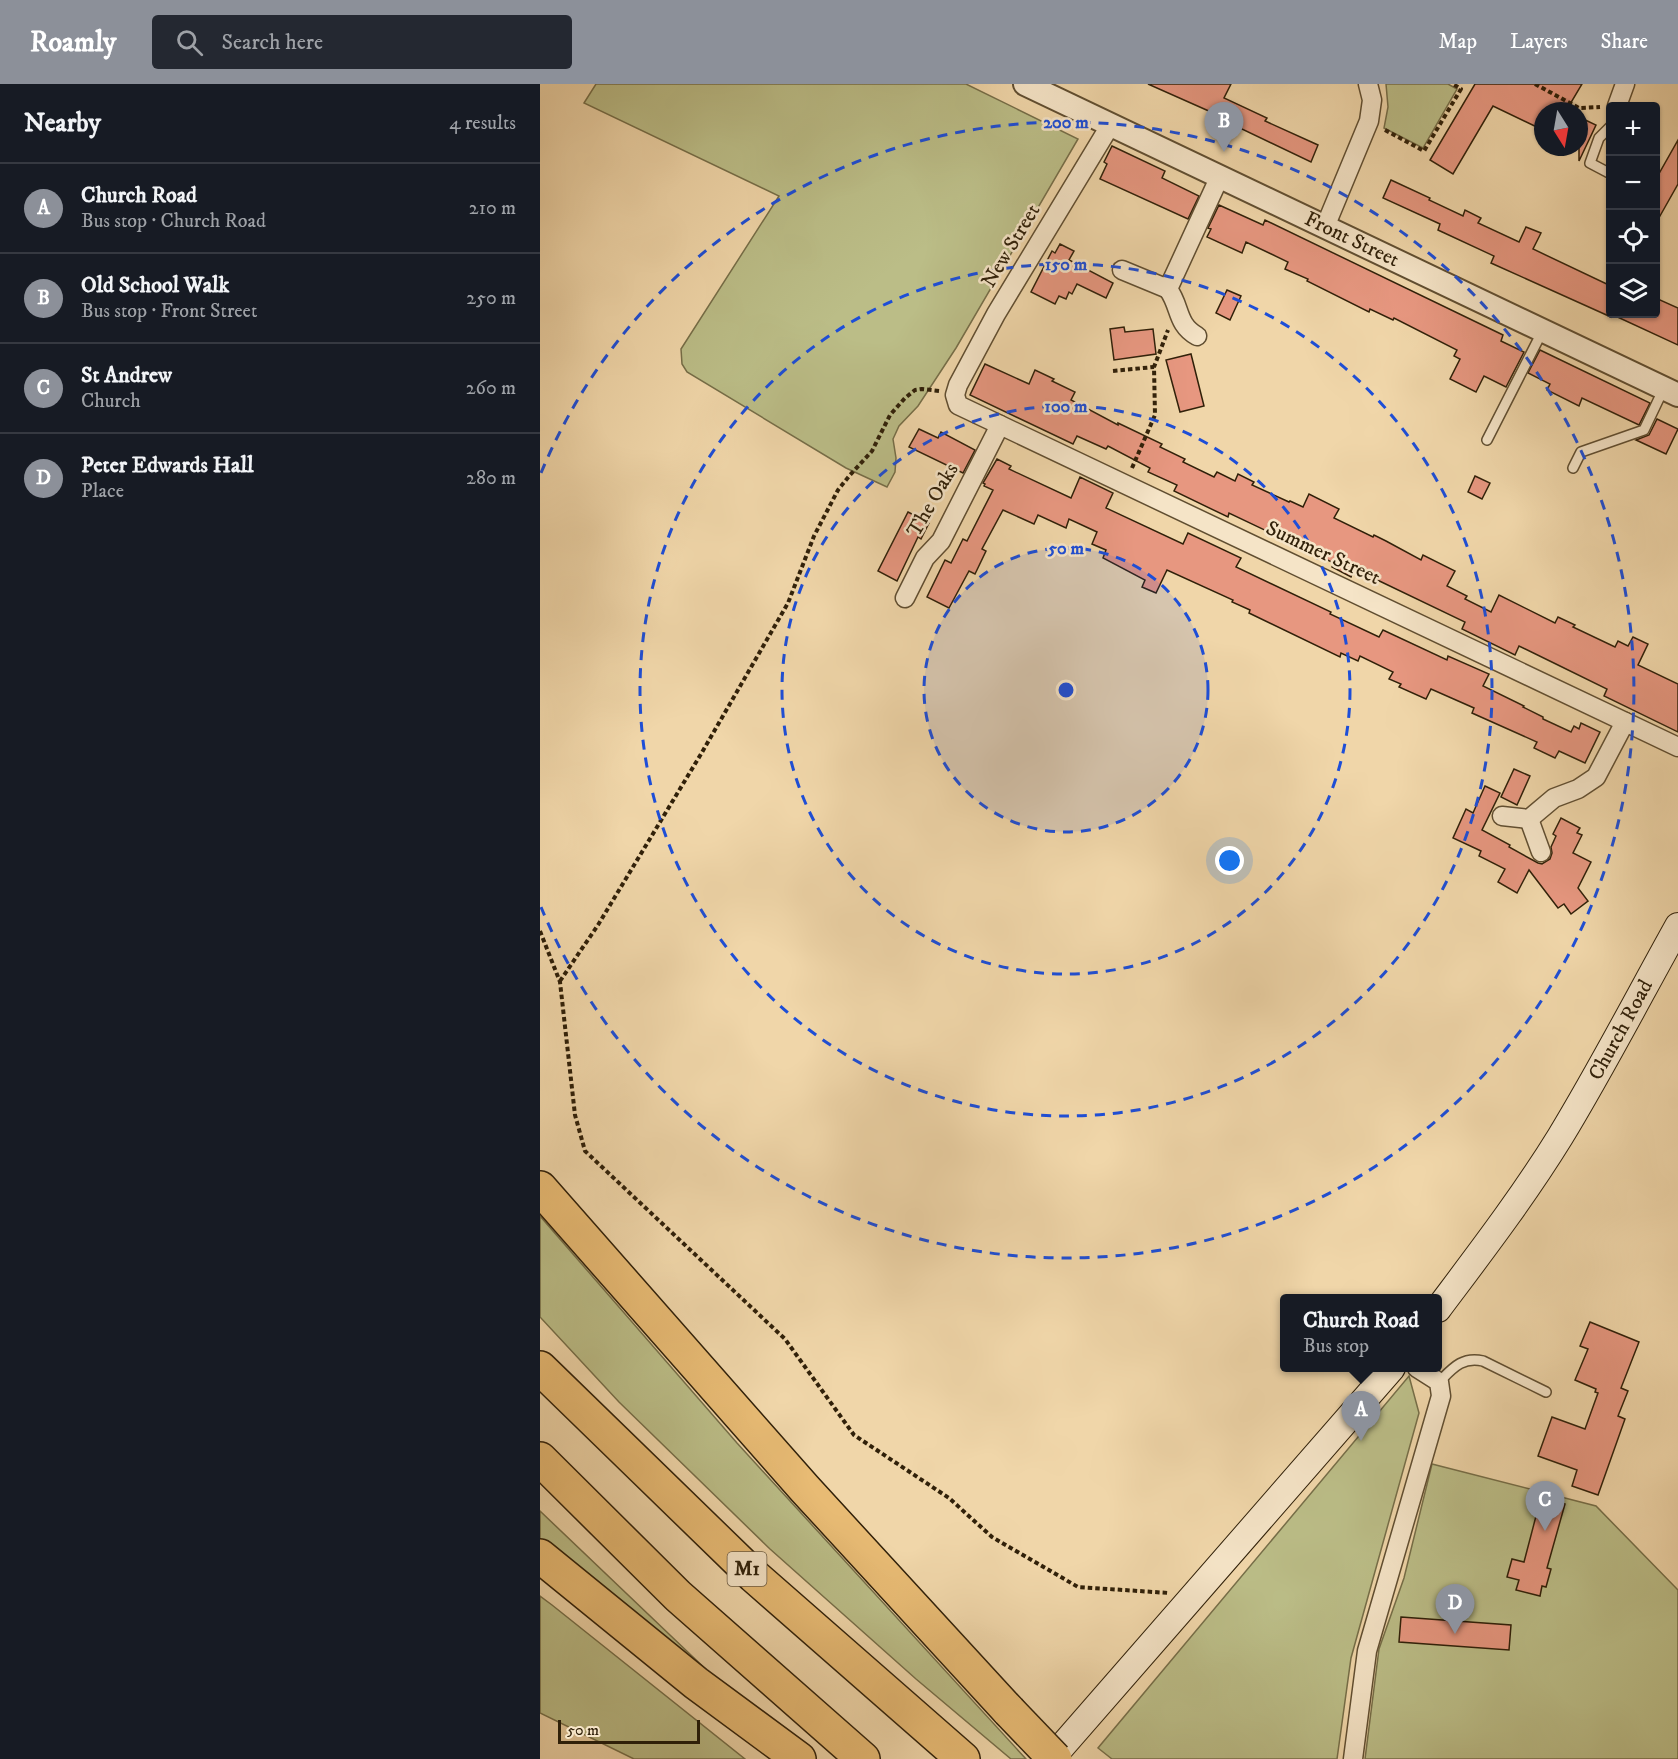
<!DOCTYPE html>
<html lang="en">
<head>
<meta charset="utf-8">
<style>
	body { margin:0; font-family:"IM FELL DW Pica",serif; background:#242831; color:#f1f3f6 }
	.controls { position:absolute; right:18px; top:18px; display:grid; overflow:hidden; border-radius:6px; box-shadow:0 2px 4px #0004 }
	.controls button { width:54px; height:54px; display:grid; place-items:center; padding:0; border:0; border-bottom:2px solid #363941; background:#171b24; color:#f1f3f6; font:30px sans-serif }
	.compass { position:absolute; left:994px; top:18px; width:54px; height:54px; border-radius:50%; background:#171b24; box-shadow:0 2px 4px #0004; rotate:169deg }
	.scale { position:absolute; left:18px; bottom:15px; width:142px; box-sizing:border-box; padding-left:6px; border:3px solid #302009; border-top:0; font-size:16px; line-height:21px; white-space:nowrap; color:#302009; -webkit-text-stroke:4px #f5e4c7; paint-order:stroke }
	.you { position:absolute; left:690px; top:777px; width:21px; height:21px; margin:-15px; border:4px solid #fff; border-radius:50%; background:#1a73e8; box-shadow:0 0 0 9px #1a73e833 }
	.badge { display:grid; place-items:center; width:39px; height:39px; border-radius:50%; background:#8c9099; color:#fff; font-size:20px; font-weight:700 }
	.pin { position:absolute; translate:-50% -50px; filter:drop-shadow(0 2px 3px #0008) }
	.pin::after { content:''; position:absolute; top:32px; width:21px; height:18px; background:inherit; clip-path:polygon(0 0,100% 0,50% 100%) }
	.popup { position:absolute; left:740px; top:1210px; width:162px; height:78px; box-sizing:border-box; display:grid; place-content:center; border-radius:6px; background:#171b24; filter:drop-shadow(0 2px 4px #0005); font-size:20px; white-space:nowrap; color:#9ea1a6 }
	.popup b { font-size:22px; color:#f1f3f6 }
	.popup::after { content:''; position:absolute; left:50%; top:100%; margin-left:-12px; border:12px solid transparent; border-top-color:#171b24 }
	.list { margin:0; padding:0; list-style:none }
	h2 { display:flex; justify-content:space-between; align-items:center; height:78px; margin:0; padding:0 24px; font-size:26px }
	h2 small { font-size:20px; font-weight:400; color:#9ea1a6 }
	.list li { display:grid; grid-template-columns:39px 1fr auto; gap:18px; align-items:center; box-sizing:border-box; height:90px; padding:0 24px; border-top:2px solid #363941 }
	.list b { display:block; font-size:22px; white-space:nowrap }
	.list p { margin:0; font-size:20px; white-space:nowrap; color:#9ea1a6 }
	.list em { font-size:20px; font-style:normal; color:#9ea1a6 }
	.icon { flex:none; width:33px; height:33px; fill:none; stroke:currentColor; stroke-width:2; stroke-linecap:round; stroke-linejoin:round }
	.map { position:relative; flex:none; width:1138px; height:1675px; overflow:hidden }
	header { display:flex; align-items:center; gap:36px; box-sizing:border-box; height:84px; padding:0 30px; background:#8c9099; color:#fff }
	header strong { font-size:28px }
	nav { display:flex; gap:33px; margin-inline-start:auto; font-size:21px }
	.search { width:420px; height:54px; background:#242831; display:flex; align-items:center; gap:15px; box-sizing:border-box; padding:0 21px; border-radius:6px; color:#9ea1a6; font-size:22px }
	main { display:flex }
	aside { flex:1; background:#171b24 }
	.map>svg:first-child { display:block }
	.green { fill:#bbbd87; stroke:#766e48; stroke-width:1.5 }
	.building { fill:#e79780; stroke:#302009; stroke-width:1.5 }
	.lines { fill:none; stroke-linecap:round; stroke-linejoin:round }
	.service-casing { stroke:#604e31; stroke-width:12 }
	.minor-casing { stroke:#604e31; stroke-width:21 }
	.tertiary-casing { stroke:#604e31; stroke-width:26 }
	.secondary-casing { stroke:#302009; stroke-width:28 }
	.motorway-casing { stroke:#302009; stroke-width:36 }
	.path { stroke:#302009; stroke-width:4; stroke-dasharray:4.5 3; stroke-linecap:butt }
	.service { stroke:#f5e4c7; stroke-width:9 }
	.minor { stroke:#f5e4c7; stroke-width:18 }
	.tertiary { stroke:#f5e4c7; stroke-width:22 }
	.secondary { stroke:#f5e4c7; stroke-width:26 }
	.motorway { stroke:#e8bb74; stroke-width:33 }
	.motorway-bridge-casing { stroke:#302009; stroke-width:36; stroke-linecap:butt }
	.motorway-bridge { stroke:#e8bb74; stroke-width:33 }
	.ring { fill:none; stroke:#1d4ed8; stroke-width:3; stroke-dasharray:10 8 }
	.labels { text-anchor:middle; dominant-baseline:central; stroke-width:5; stroke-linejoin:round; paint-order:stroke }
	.shield { fill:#f5e4c7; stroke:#6b5b42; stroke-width:1.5 }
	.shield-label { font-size:20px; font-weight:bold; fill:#302009 }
	.street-label { font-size:21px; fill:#302009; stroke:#f5e4c7 }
	.centre { fill:#1d4ed8; stroke:#f5e4c7; stroke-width:3 }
	.ring-label { font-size:18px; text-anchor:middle; font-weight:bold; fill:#1d4ed8; stroke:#f5e4c7; stroke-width:5; stroke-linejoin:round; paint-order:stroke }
</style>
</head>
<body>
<header>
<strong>Roamly</strong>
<div class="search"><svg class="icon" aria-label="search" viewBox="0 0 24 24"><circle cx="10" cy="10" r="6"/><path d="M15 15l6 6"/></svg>Search here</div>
<nav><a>Map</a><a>Layers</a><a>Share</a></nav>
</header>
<main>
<aside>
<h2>Nearby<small>4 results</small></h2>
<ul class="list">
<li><span class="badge">A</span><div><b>Church Road</b><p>Bus stop · Church Road</p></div><em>210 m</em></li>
<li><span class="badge">B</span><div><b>Old School Walk</b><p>Bus stop · Front Street</p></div><em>250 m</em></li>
<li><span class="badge">C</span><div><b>St Andrew</b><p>Church</p></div><em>260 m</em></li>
<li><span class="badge">D</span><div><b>Peter Edwards Hall</b><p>Place</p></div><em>280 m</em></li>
</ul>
</aside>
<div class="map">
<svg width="1138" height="1675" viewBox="0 0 1138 1675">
	<rect width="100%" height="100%" fill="#f0d6a9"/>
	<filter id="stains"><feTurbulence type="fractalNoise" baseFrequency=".00333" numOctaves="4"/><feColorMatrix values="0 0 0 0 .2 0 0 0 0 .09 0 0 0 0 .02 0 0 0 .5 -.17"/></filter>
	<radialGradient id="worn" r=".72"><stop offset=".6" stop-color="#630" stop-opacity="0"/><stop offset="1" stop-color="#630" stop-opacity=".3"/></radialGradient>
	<g class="green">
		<polygon points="56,0 426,0 538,55 416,264 378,322 359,342 353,355 356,374 355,388 347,403 306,384 147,288 142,280 141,265 239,112 44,19"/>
		<polygon points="846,0 908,0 917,5 883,64 844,44 848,23"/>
		<polygon points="0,1132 197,1359 486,1675 471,1675 376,1595 230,1465 79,1318 0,1233"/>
		<polygon points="869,1292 879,1329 811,1574 797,1675 572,1675 558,1664"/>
		<polygon points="892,1380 1056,1422 1138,1506 1138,1675 825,1675 839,1565 864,1494"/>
		<polygon points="0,1427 174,1593 0,1457"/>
		<polygon points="0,1512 12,1521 205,1675 94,1675 0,1629"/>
	</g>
	<g class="building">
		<polygon points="608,0 691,0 684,14 727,34 725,37 778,61 771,78 700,44 699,47 678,37 680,32"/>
		<polygon points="935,0 1042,0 1026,27 1003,27 1003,46 953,22 913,90 890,76"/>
		<polygon points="1039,33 1056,41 1039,77"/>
		<polygon points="1138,56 1138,100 1116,139 1116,95"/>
		<polygon points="572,62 625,87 622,94 659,112 648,135 560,95 567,80 564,78"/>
		<polygon points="851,96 890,114 889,116 923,132 925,126 941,134 938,139 979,158 986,143 1001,149 993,165 1071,202 1071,230 1116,230 1118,215 1138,224 1138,261 1071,230 1071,233 951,179 954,172 898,146 900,140 843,114"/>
		<polygon points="679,121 723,141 725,136 963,251 961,257 984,268 966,303 944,292 936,308 910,295 920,275 914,272 917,266 854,234 853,236 830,225 829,228 767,197 768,195 745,185 748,178 706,158 702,169 667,153 671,145 668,144"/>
		<polygon points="520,160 534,167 529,176 573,199 566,214 537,200 532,210 529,208 526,215 519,212 515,220 491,208 512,167 515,169"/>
		<polygon points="687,206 701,212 690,236 676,229"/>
		<polygon points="584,243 585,248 613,245 616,270 574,276 570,245"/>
		<polygon points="1000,266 1110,319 1099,341 1042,314 1039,322 1007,306 1010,300 988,289"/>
		<polygon points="651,270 664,322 640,328 626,276"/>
		<polygon points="445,280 489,300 495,286 514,295 512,297 535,308 531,316 578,341 578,339 622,360 620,363 645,375 643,378 674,393 677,388 695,397 698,390 714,398 712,401 749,418 750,417 763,423 769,410 799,425 794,434 833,453 834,451 846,457 881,476 883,471 915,487 907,502 927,512 925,515 951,528 959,511 1015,539 1018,533 1035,541 1033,543 1075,563 1078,557 1088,562 1093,553 1108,560 1098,581 1138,600 1138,648 1064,612 1067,605 1020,582 979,562 975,571 922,545 925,538 829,492 814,485 811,493 792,483 794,479 689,429 688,433 634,407 637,401 608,388 610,384 568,362 566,365 537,352 533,360 430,311"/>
		<polygon points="1117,335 1138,345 1126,370 1096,356 1109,351"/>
		<polygon points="379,345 398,354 401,348 435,366 423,389 369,363"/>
		<polygon points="457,375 471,382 469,385 531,414 540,393 573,409 566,424 643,460 648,449 701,474 696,483 791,528 790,530 839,553 843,546 907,576 908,572 949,590 943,602 984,622 983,623 1003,633 1003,635 1031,648 1034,642 1039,645 1041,639 1060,648 1045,679 1019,667 1015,674 994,664 997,658 932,629 934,624 891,605 886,615 859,603 861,600 849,595 853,588 820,572 818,577 801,569 800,573 709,529 710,526 692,518 693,516 627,486 616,509 602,503 605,496 563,474 566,466 552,460 557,448 529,435 526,444 498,431 494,440 463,426 442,465 446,467 435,490 429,487 409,524 387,513 405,476 411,479 423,455 427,457 453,406 444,402 445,400 443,399"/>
		<polygon points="935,392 950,399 942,415 928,408"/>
		<polygon points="368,428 389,439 381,455 378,453 357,497 338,487"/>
		<polygon points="974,685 990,692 977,721 961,713"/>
		<polygon points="945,702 960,709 942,746 970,761 969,763 998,779 1002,780 1010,775 1012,769 1011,763 1016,752 1013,750 1021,734 1040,744 1037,749 1042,751 1033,769 1051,778 1038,804 1048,817 1031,830 1024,820 1018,824 989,786 977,809 958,798 965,785 939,772 941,767 913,754 926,725 933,729"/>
		<polygon points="1050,1238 1099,1258 1081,1304 1088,1307 1078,1332 1085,1335 1058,1411 1032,1402 1037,1386 998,1372 1012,1333 1045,1345 1058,1309 1055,1308 1056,1305 1035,1296 1048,1265 1040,1262"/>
		<polygon points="1001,1413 1025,1420 1007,1484 1011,1485 1006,1503 1002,1502 1000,1512 976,1506 979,1496 967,1493 972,1475 984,1478"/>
		<polygon points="861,1533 971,1541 969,1566 859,1558"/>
	</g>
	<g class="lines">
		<defs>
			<g id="service">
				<polyline points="1069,89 1050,79 1059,54 1070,43"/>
				<polyline points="947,356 1002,248"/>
				<polyline points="1033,384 1041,368 1104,346 1124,304"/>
				<path d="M 899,1298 C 912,1285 922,1272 943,1277 L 1006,1308"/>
			</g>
			<g id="minor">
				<polyline points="1077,22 1085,0"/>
				<polyline points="571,40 456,230 418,301 415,311 418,321 1138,663"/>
				<polyline points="785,143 829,37 832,16 828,0"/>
				<polyline points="582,186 628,205"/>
				<path d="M 657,252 C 636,240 641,223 628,205 L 680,92"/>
				<polyline points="365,514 385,474 401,457 460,341"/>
				<polyline points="962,732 989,735 1014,714 1038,705 1056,693 1085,638"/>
				<polyline points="989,735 1001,768"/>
				<polyline points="813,1675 827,1567 901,1312 899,1298 877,1284"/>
			</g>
			<g id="tertiary">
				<path id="s1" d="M 485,0 L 1138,311"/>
			</g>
			<g id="secondary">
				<path id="s2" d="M 898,1225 C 940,1169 983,1113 1020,1053 C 1062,984 1099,912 1138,842"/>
				<polyline points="511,1675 852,1284"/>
			</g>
			<g id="motorway">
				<polyline points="0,1104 265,1405 469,1627"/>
				<polyline points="0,1284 214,1492 423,1675"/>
				<polyline points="0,1375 138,1512 323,1675"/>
				<polyline points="0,1472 156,1599 259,1675"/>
			</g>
		</defs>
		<use href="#service" class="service-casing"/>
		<use href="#minor" class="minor-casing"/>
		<use href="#tertiary" class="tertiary-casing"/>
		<use href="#secondary" class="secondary-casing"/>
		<use href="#motorway" class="motorway-casing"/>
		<g class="path">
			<polyline points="995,0 1039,24 1060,23"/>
			<polyline points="845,46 884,67 921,5 913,0"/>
			<polyline points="573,287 614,283"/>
			<polyline points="592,384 615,331 614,283 628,246"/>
			<polyline points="0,847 20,898 35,1031 45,1067 245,1255 314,1351 409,1414 452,1453 538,1503 629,1509"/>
			<polyline points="20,897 58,841 161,670 248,519 274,452 298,406 310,391 332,367 350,331 365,314 375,306 382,305 400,307"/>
		</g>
		<use href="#service" class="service"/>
		<use href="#minor" class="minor"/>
		<use href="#tertiary" class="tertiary"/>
		<use href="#secondary" class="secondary"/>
		<use href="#motorway" class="motorway"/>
		<defs>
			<polyline id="motorway-bridge" points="469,1627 515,1675"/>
		</defs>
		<use href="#motorway-bridge" class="motorway-bridge-casing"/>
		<use href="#motorway-bridge" class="motorway-bridge"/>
	</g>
	<circle cx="526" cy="606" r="142" fill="#1d4ed8" fill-opacity=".12"/>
	<g class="ring">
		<circle cx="526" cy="606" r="142"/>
		<circle cx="526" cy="606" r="284"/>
		<circle cx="526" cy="606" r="426"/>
		<path d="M1 389A568 568 0 1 1 1 823"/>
	</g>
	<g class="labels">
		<rect class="shield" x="187.5" y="1468" width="39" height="34" rx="4.5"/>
		<g class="shield-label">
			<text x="207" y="1485">M1</text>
		</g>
		<g class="street-label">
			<text stroke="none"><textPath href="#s1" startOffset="362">Front Street</textPath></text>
			<text transform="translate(471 162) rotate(-59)">New Street</text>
			<text transform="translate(393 416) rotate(-60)">The Oaks</text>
			<text transform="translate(783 469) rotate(25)">Summer Street</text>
			<text stroke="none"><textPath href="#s2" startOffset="334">Church Road</textPath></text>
		</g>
	</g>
	<circle cx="526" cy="606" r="9" class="centre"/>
	<g class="ring-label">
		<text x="526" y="44">200 m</text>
		<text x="526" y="186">150 m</text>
		<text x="526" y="328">100 m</text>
		<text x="526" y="470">50 m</text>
	</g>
	<rect width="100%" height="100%" filter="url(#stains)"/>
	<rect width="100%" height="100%" fill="url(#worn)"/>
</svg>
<div class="controls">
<button>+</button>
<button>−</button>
<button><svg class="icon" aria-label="locate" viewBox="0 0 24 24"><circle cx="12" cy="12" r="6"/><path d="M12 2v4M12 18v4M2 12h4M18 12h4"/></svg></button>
<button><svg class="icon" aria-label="layers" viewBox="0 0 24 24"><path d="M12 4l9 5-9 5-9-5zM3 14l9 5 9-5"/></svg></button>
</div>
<svg class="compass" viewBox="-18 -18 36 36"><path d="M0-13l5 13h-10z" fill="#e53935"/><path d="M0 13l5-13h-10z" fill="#9ea1a6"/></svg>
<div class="scale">50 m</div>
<div class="you"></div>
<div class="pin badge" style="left:821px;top:1357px">A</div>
<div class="popup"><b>Church Road</b>Bus stop</div>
<div class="pin badge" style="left:684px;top:68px">B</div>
<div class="pin badge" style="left:1005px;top:1447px">C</div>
<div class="pin badge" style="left:915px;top:1550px">D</div>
</div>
</main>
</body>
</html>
